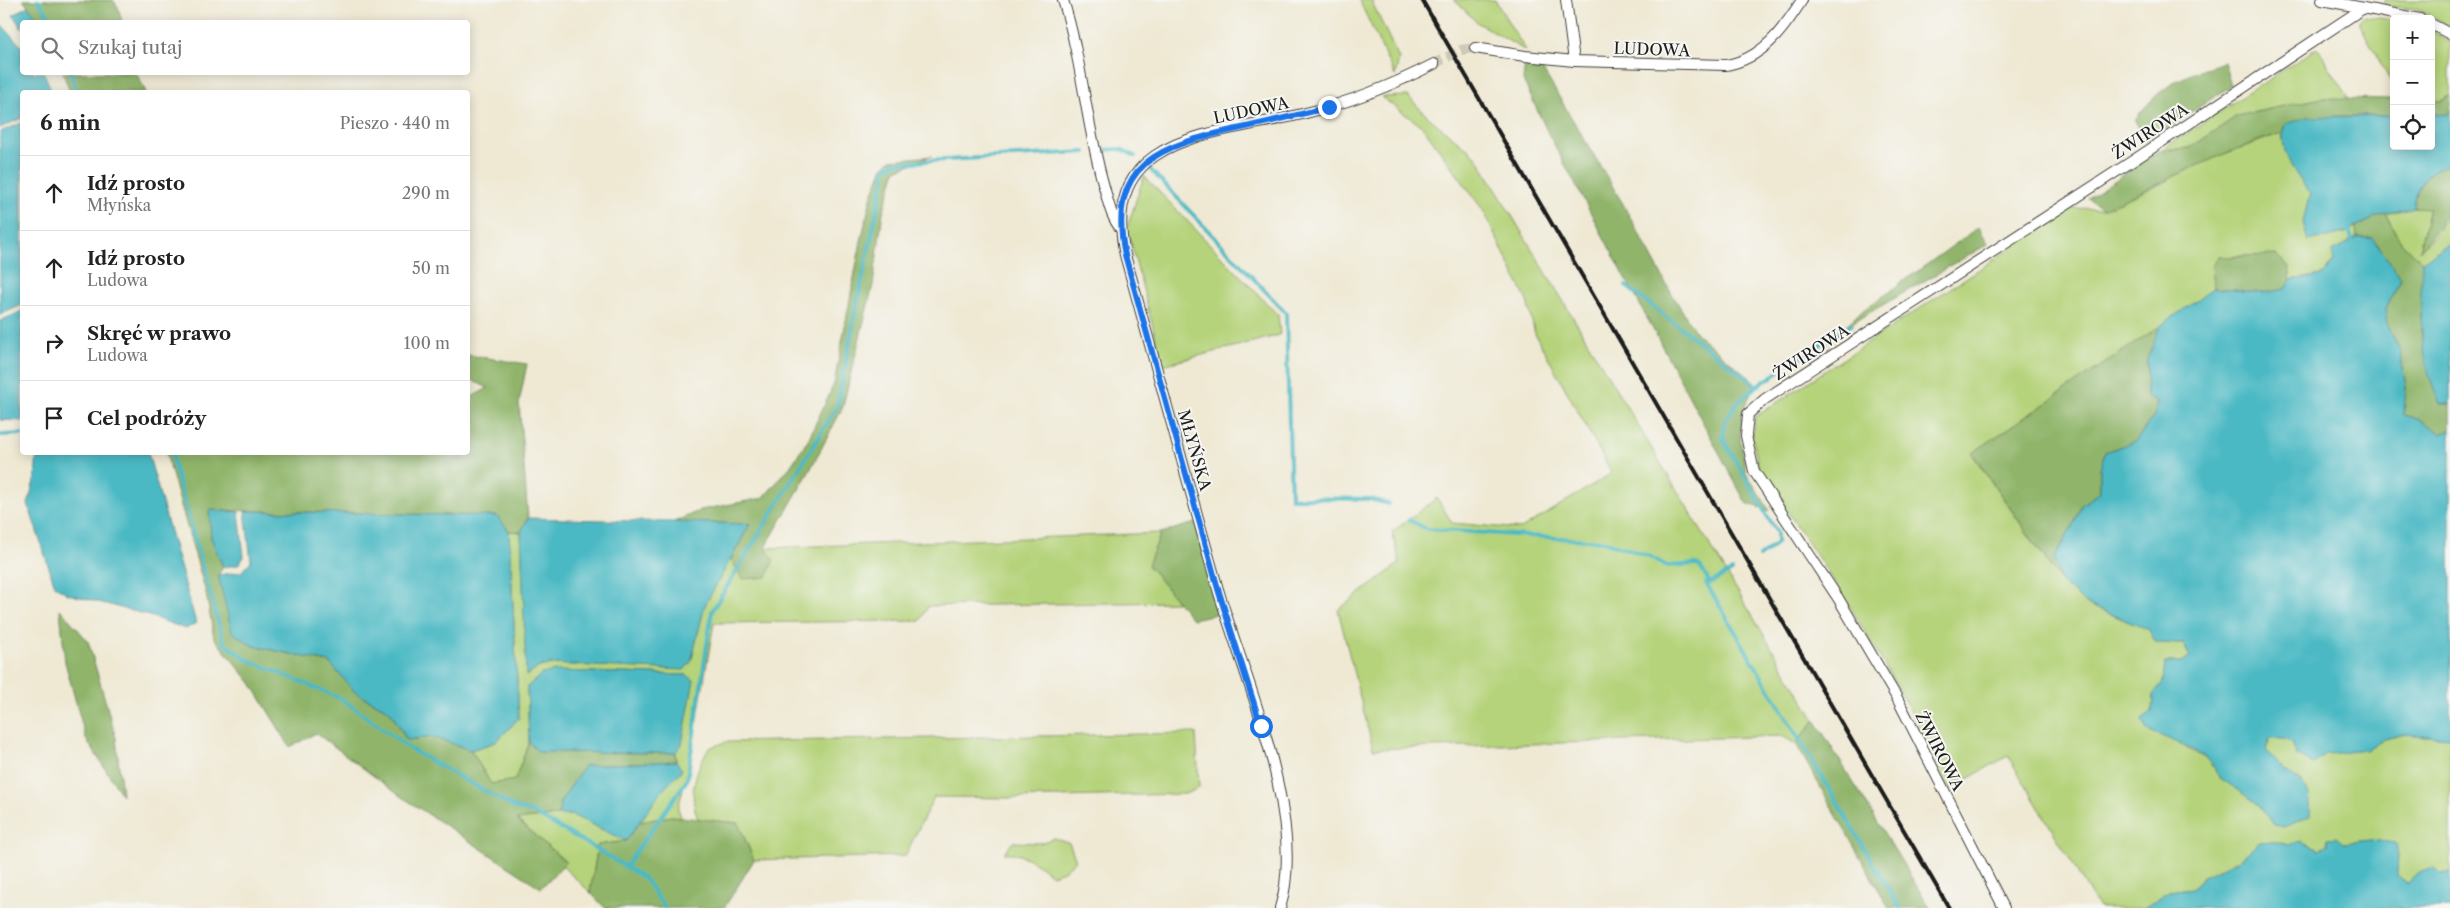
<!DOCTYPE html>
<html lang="pl">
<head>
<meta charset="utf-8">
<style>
	body { margin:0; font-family:"Libre Caslon Text",serif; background:#f2f2f2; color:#222 }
	.controls { position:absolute; right:15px; top:15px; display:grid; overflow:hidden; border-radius:5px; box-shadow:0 2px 12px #0003 }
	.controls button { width:45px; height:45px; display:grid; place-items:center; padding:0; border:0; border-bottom:1px solid #e0e0e0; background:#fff; color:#222; font:25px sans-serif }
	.stop { position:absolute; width:15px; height:15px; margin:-11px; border:4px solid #1a73e8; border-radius:50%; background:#fff }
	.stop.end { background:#1a73e8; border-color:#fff; box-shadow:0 1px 5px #0008 }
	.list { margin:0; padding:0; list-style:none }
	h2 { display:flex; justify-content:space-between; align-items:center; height:65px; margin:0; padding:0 20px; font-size:21px }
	h2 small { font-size:16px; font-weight:400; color:#767676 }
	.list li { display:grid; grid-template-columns:32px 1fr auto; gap:15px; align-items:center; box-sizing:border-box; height:75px; padding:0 20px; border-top:1px solid #e0e0e0 }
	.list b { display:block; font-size:19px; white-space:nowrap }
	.list p { margin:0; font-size:16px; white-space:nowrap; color:#767676 }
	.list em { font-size:16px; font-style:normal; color:#767676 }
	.icon { flex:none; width:28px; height:28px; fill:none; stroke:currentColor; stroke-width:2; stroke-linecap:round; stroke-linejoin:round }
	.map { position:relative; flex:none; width:2450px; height:908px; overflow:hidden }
	.search { position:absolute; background:#fff; box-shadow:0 2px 12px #0003; left:20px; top:20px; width:450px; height:55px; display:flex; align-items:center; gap:12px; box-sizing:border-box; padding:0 18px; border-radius:5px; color:#767676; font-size:19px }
	.panel { position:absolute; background:#fff; box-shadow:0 2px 12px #0003; left:20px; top:90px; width:450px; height:365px; border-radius:5px }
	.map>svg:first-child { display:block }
	.green { fill:#b5d37a; stroke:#68784b }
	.forest { fill:#90b56a; stroke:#566843 }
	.water { fill:#4bb9c4; stroke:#346a70 }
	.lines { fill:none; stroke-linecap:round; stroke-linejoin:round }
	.stream { stroke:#4bb9c4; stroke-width:4 }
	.minor-tunnel { stroke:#cfcab8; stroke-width:10; stroke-dasharray:10 5; stroke-linecap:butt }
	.minor-casing { stroke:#3c3b38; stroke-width:12 }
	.minor { stroke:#fff; stroke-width:10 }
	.rail { stroke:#1c1c1c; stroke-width:4 }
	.route { stroke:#1a73e8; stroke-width:6 }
	.labels { text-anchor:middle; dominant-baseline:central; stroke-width:4; stroke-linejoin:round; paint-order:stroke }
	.street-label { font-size:16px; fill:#1c1c1c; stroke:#f6f6f2 }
</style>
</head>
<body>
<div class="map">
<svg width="2450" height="908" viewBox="0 0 2450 908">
	<rect width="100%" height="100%" fill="#f6f6f2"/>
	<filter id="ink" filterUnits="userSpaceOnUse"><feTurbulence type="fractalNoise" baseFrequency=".02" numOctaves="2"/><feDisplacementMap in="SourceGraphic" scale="10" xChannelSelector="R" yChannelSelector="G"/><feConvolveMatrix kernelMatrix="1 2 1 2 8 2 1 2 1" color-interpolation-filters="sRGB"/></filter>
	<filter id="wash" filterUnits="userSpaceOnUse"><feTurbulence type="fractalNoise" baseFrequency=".0096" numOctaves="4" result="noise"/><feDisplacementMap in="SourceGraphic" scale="20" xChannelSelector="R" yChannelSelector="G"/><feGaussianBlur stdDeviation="1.12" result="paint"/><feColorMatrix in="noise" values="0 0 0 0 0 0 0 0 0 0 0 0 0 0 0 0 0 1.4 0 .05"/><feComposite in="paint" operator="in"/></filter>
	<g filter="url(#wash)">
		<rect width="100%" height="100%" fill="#efe9d4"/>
		<g class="green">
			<polygon points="1359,0 1371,0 1399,59 1395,76"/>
			<polygon points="1454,0 1495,0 1526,51 1478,23"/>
			<polygon points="2385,0 2450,0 2450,26 2416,9 2385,6"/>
			<polygon points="2365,16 2394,20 2394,88 2358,21"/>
			<polygon points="2431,31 2450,42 2450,95 2441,101 2431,101"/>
			<polygon points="2317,48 2350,99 2322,98 2237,116 2190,148 2161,150"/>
			<polygon points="1408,96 1427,116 1476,156 1815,720 1796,744 1782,736 1373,749 1338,610 1400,563 1392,532 1437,498 1452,523 1521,529 1612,473 1535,334 1527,301 1483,210 1423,127 1381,97"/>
			<path d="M 2282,133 C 2284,155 2296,175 2310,193 L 2303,222 L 2308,241 L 2345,233 L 2356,228 L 2357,238 L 2349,241 L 2323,275 L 2291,280 L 2288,265 L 2251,256 L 2232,256 L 2213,281 L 2214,288 L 2129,349 L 1972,454 L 2062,583 L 2086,604 L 2149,630 L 2156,643 L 2183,644 L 2190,657 L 2182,663 L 2165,663 L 2163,682 L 2153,695 L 2152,712 L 2179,744 L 2208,760 L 2220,778 L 2249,796 L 2266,813 L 2274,825 L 2302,782 L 2287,773 L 2266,750 L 2270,738 L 2283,739 L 2292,742 L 2297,756 L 2366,750 L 2381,740 L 2405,734 L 2450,738 L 2450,872 L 2441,874 L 2421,871 L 2407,883 L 2396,875 L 2398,855 L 2372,840 L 2343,843 L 2328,838 L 2328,846 L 2319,849 L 2301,842 L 2288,845 L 2273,841 L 2260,842 L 2240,859 L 2202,877 L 2192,888 L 2169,891 L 2144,908 L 2099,908 L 2008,756 L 1949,789 L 1904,698 L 1843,595 L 1759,469 L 1752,436 L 1755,417 L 2072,208 L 2103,209 L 2163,183 L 2194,165 Z"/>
			<polygon points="1144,176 1278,315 1280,335 1163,365 1127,228"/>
			<path d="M 2414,207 L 2429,207 L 2420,249 L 2436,235 L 2450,212 L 2450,244 L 2422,261 C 2403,245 2395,237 2387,214 Z"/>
			<polygon points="509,531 521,532 527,675 539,667 551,664 684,669 691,662 705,605 731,559 743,579 764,548 1161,533 1148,565 1178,602 928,606 920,621 714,623 690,762 678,808 681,817 671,816 640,822 661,792 681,770 676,761 675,753 682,744 687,675 556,671 542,674 527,687 529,742 515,780 491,784 471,750 496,742 519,717"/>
			<path d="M 1196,733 L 1199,788 L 1185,794 L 1013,798 L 934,797 L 905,856 L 754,860 L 738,823 L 698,819 C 688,794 695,770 709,748 L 726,742 Z"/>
			<polygon points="559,815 572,815 626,841 598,845 590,892 562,866 566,862 517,820"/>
			<path d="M 1054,838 L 1069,843 L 1076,860 L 1064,871 L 1052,875 C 1037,864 1023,852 1004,853 L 1013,842 L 1040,843 Z"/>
		</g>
		<g class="forest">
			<polygon points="23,0 113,0 118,7 122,22 41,22"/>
			<polygon points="1525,62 1540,65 1623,204 1669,289 1696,333 1756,383 1743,410 1740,438 1746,473 1770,511 1746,503 1548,133 1523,80"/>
			<path d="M 2224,62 L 2231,86 L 2146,142 L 2135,120 C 2161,84 2183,76 2224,62 Z"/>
			<polygon points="63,73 136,73 146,92 70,92"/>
			<polygon points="2450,95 2450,113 2431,114 2431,101 2441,101"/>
			<path d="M 2322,98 L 2394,99 L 2394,116 L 2335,116 L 2285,124 L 2282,133 C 2220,152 2163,183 2103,209 L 2088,198 L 2161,150 L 2190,148 L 2237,116 Z"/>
			<polygon points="932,156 896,170 883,212 873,285 842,409 809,472 765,548 774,559 767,577 743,579 731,559 750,524 674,522 701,510 763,498 790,467 808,440 834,384 861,241 871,198 883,167 891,160"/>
			<path d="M 2450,164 C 2450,209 2450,218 2419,250 L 2429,208 L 2414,207 C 2417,183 2425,171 2450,164 Z"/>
			<path d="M 2387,214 C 2395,237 2403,245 2422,261 L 2421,332 L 2440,404 L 2450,404 L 2450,430 L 2442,434 L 2421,420 L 2403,415 L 2406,386 L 2400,352 L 2388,325 L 2386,308 L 2401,278 L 2373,238 L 2357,238 L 2356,228 L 2377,216 Z"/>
			<polygon points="1979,227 1988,244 1843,328 1862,311"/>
			<polygon points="2277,255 2288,265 2291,280 2286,289 2263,293 2214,288 2212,266 2219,257"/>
			<path d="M 2160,326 L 2147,360 L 2146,396 L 2157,401 L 2155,414 L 2136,441 L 2105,452 L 2100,471 L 2100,492 L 2081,505 C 2077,524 2062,541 2054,559 L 2062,583 L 1972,453 Z"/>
			<polygon points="468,355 527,364 519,403 528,518 521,532 509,531 497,516 210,510 211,538 223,567 218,575 253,646 329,662 355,692 390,711 407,740 432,737 471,750 491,784 515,780 529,742 538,752 675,753 676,761 584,766 560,803 559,815 517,820 566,862 541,888 399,795 316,733 290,747 251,683 214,638 206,593 166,453 468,452 468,399 488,388 468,378"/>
			<polygon points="1195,523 1221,613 1192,619 1148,565 1161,533"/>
			<polygon points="60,609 88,641 116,738 122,795 86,739 65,662"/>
			<polygon points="1815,720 1930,908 1889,908 1796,744"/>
			<polygon points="671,816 738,823 754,860 724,908 605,908 590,892 598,845 626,841 640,822"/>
		</g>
		<g class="water">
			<polygon points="28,6 41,22 22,22 22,29 13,15"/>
			<polygon points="0,23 22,47 22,72 44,73 50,87 49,92 22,92 22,118 0,128"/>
			<path d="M 2450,113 L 2450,164 C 2425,171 2417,183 2414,207 L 2377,216 L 2345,233 L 2308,241 L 2303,222 L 2310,193 C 2295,174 2277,149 2285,124 L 2308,117 L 2394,116 L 2394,146 L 2431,146 L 2431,114 Z"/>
			<polygon points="22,123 22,305 0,315 0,132"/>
			<path d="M 2357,238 L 2373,238 L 2401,278 L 2386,308 L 2388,325 L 2400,352 L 2406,386 L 2404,415 L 2421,420 L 2442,434 L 2450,430 L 2450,738 L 2405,734 L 2381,740 L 2366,750 L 2327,754 L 2314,764 L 2297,756 L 2292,742 L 2283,739 L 2270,738 L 2266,750 C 2273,757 2280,767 2288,773 C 2308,788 2311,789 2310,816 L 2285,827 L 2274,825 C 2257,799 2246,796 2223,780 C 2216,775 2214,767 2208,761 C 2196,748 2164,738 2147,730 L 2142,720 L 2152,712 L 2153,695 L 2163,682 L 2165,663 L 2182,663 L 2190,657 L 2184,644 L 2156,643 L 2149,630 L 2086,604 L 2062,583 L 2054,559 C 2062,541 2077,524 2081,505 L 2100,492 L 2100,470 L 2105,452 L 2136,441 L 2155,414 L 2157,401 L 2146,396 L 2147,360 L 2160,326 L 2214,288 L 2263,293 L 2286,289 L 2291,280 L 2323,275 L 2334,262 L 2332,252 Z"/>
			<path d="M 2450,244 L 2450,404 L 2440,404 C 2418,358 2420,311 2422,261 Z"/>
			<polygon points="22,311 22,421 0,420 0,321"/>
			<polygon points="37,453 148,453 196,623 186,629 144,614 68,594 55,586 28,504 35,477"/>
			<polygon points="209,510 239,512 244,557 238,565 223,567 211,538"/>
			<polygon points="245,511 497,516 509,531 519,718 496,742 471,750 432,737 407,740 390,711 355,692 329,662 253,646 232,632 218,575 241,572 251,561"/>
			<polygon points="528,518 750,524 705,605 691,662 684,670 551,664 539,667 526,676 521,532"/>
			<polygon points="556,671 687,675 694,680 682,744 675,753 538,752 529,742 527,687 542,674"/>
			<polygon points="676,761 682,770 661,792 626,841 572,815 559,815 560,803 584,766"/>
			<polygon points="2336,837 2343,843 2372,840 2396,843 2398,855 2397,875 2407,883 2421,871 2433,867 2441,874 2450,872 2450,908 2144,908 2169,891 2192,888 2202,877 2240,859 2260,842 2273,841 2288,845 2301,841 2319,849 2328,846 2328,838"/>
		</g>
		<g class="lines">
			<g class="stream">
				<polyline points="38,0 53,22"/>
				<polyline points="71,72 76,92"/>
				<polyline points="1103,150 1121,149 1135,156"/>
				<polyline points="1149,168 1286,313 1291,498 1370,499 1389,504"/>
				<polyline points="2349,230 2352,240"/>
				<polyline points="1626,286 1757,386 1736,404 1725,421 1723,439 1777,533 1777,543 1759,557"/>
				<polyline points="1795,361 1852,324"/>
				<polyline points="1757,386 1779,372"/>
				<polyline points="0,435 22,434"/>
				<polyline points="173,452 173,461 224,643 248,660 342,699 410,749 515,808 532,812 588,844 644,878 665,908"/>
				<polyline points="1409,520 1427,529 1603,541 1649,556 1667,566 1696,564 1700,566 1710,583 1732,571"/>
				<polyline points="1706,583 1900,908"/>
				<polyline points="625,867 687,780 712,611 838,405 854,318 886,168 894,163 1085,152"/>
			</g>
		</g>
	</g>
	<g filter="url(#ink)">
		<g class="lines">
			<polyline class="minor-tunnel" points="1434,64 1461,50 1475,48"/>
			<defs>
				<g id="minor">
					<path d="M 1063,0 C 1082,60 1086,123 1103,183 C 1108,200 1110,216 1121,229"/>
					<polyline points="1566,0 1574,61"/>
					<polyline points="2322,0 2420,19"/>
					<polyline points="2431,24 2450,34"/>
					<path d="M 1475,48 L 1525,56 L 1574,61 L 1726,65 C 1762,59 1783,30 1802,0"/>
					<path d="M 1280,908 C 1308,819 1243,675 1217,586 C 1186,476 1156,366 1125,255 C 1098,130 1222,135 1306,113 C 1351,102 1393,85 1434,64"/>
					<polyline points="2004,908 1897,698 1838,598 1754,471 1746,436 1748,414 1765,399 2131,162 2362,9"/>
				</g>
			</defs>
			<use href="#minor" class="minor-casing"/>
			<use href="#minor" class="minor"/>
			<polyline class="rail" points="1422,0 1949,908"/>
		</g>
	</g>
	<g class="lines" filter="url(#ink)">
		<path class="route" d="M 1261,726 L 1218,589 L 1125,255 C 1106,162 1162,145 1237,129 C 1268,122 1299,115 1329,107"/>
	</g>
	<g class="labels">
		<g class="street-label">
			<text transform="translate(1652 49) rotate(2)">LUDOWA</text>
			<text transform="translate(1251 110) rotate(-12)">LUDOWA</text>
			<text transform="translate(2150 131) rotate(-33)">ŻWIROWA</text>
			<text transform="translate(1811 352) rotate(-33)">ŻWIROWA</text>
			<text transform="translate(1195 450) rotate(74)">MŁYŃSKA</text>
			<text transform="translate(1940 751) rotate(63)">ŻWIROWA</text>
		</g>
	</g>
</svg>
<div class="controls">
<button>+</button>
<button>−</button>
<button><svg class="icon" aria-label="locate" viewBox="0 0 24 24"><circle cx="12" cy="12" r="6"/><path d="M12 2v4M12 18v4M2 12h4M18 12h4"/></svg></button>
</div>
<div class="stop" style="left:1261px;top:726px"></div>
<div class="stop end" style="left:1329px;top:107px"></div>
<div class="search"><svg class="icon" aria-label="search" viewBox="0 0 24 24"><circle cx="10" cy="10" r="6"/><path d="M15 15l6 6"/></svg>Szukaj tutaj</div>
<section class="panel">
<h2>6 min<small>Pieszo · 440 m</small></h2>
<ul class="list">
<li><svg class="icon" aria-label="ahead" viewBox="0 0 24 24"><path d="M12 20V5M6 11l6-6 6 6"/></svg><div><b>Idź prosto</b><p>Młyńska</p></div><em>290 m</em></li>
<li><svg class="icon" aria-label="ahead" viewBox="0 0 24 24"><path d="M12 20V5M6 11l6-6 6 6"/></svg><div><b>Idź prosto</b><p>Ludowa</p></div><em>50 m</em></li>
<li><svg class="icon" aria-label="right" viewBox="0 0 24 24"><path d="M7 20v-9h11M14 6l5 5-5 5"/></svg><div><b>Skręć w prawo</b><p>Ludowa</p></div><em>100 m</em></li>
<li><svg class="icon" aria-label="arrive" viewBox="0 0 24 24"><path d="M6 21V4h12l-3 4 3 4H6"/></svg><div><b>Cel podróży</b></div></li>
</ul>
</section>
</div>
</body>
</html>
